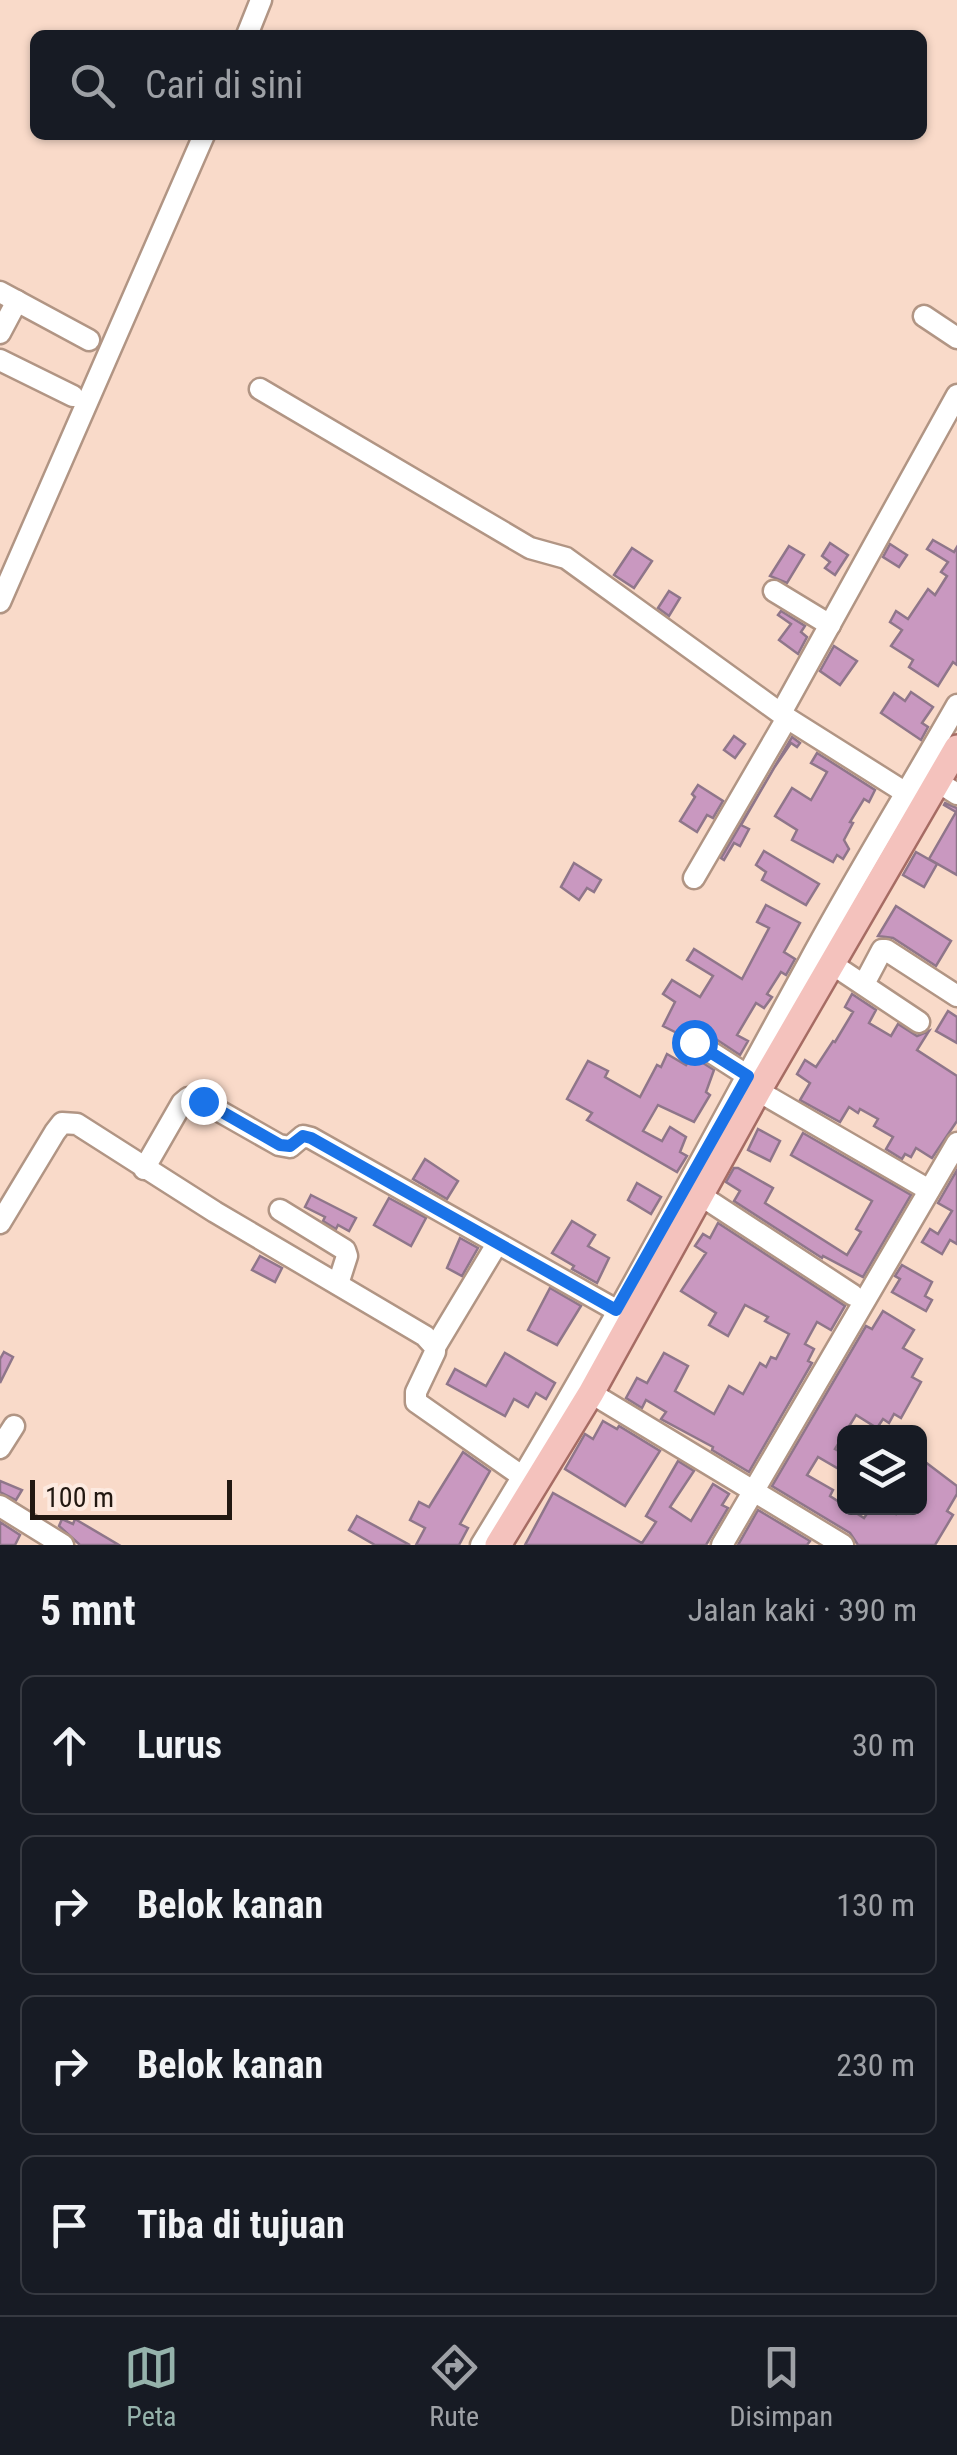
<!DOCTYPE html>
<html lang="id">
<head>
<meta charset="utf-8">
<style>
	body { margin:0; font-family:"Roboto Condensed",sans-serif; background:#242831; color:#f1f3f6 }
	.controls { position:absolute; right:30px; bottom:30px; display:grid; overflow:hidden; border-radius:15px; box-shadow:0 2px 8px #0004 }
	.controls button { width:90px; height:90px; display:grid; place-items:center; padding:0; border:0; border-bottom:2px solid #363941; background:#171b24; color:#f1f3f6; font:50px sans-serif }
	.scale { position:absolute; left:30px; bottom:25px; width:202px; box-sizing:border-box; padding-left:10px; border:5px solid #221811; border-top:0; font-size:28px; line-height:35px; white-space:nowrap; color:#221811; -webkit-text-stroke:8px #fdeae0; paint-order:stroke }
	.stop { position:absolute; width:30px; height:30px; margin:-22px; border:8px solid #1a73e8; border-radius:50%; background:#fff }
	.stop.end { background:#1a73e8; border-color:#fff; box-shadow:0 2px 10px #0008 }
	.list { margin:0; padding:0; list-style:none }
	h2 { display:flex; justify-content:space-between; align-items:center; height:130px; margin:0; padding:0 40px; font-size:42px }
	h2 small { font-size:32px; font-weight:400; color:#9ea1a6 }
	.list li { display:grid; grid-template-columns:65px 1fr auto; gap:30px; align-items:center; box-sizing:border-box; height:140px; margin:0 20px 20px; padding:0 20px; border:2px solid #363941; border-radius:15px }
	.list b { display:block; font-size:38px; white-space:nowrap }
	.list em { font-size:32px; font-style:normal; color:#9ea1a6 }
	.icon { flex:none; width:55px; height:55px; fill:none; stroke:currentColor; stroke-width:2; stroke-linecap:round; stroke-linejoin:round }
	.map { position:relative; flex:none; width:957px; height:1545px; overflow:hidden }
	.search { position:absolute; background:#171b24; box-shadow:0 2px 8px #0004; left:30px; right:30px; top:30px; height:110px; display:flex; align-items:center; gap:25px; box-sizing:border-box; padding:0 35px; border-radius:15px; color:#9ea1a6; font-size:38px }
	.sheet { height:770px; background:#171b24 }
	nav { display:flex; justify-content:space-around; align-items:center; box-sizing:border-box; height:140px; border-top:2px solid #363941; background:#171b24; font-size:28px; color:#9ea1a6 }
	nav a { display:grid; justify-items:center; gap:5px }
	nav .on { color:#95b2ab }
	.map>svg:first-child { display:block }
	.building { fill:#c998c0; stroke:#8f768a; stroke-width:2.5 }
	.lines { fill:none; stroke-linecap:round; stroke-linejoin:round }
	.minor-casing { stroke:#b19584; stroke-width:25 }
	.major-casing { stroke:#a66c64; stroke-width:30 }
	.minor { stroke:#fff; stroke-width:20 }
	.major { stroke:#f4c2bd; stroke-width:25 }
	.route { stroke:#1a73e8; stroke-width:12 }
</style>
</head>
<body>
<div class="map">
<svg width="957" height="1545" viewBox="0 0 957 1545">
	<rect width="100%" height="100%" fill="#f9dac9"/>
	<g class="building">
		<polygon points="933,540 954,552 957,547 957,665 953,662 938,686 909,667 913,660 891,646 902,630 890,622 896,611 908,619 928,589 935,595 947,576 941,572 948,562 927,549"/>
		<polygon points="830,543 848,555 835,575 825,568 830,562 822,556"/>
		<polygon points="890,544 907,555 899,567 883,557"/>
		<polygon points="789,546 804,555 787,583 770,576"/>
		<polygon points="632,548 652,561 634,588 614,575"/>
		<polygon points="669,591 680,598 669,616 658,608"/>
		<polygon points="781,611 805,626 801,632 807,637 798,654 779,640 791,624 778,615"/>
		<polygon points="834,646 857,661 840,685 820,671"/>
		<polygon points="911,692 933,707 922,723 928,727 921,740 881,713 894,693 905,701"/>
		<polygon points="734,736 745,744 735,758 724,750"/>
		<polygon points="792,737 800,743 797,747 791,743 774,768 741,825 749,829 740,846 734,843 724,860 721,858"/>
		<polygon points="817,753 875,790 869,802 864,799 850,822 853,823 844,840 849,849 843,859 837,855 833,862 792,840 797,830 775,816 792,788 811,800 827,772 811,763"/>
		<polygon points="698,785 723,801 713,818 707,815 697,832 680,821 695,797 692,794"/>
		<polygon points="945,803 957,808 957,875 929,859 956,812 944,805"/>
		<polygon points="764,851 819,884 806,905 762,880 766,872 756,865"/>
		<polygon points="916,852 937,864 924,887 903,875"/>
		<polygon points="574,863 601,880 594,892 587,888 579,900 561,887"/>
		<polygon points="766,905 800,923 784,952 795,959 786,975 781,972 767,994 772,997 764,1008 756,1003 737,1035 748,1041 740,1055 702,1030 690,1029 683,1036 663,1026 675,1002 663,994 672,980 700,997 713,976 687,960 694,949 742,979 769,928 757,922"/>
		<polygon points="896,906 951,941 936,966 893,938 878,936"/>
		<polygon points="852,994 876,1010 869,1023 891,1036 898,1024 917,1036 929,1031 917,1050 957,1076 957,1121 932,1158 916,1148 911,1157 905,1154 902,1159 886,1149 893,1137 874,1126 878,1119 860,1109 858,1113 849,1107 840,1122 800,1100 810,1083 797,1074 805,1060 816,1067 833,1041 835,1042 853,1012 845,1007"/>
		<polygon points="948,1011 957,1017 957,1043 936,1031"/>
		<polygon points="667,1054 686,1065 692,1056 714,1070 706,1092 710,1095 694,1122 658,1105 643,1131 662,1141 670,1127 686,1137 680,1152 687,1156 677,1172 587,1120 592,1113 567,1099 588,1061 608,1071 605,1077 640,1097 657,1065 661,1067"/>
		<polygon points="758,1129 780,1141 770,1161 748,1150"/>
		<polygon points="803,1133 911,1195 863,1277 823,1256 822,1258 734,1201 740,1191 726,1182 734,1168 738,1168 773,1188 765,1203 847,1255 861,1232 856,1229 872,1201 791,1155"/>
		<polygon points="425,1159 458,1181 447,1199 413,1179"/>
		<polygon points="957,1170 957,1244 950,1240 942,1254 922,1242 930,1229 938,1234 952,1211 938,1203"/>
		<polygon points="637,1183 661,1197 651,1214 628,1200"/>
		<polygon points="311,1195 356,1218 349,1231 338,1225 336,1229 323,1221 325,1217 305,1207"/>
		<polygon points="389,1198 426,1218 411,1246 374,1225"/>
		<polygon points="572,1221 595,1235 588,1246 609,1258 597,1283 572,1269 574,1266 552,1253"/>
		<polygon points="718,1223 845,1306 831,1330 817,1322 805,1344 814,1349 808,1361 812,1363 749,1472 712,1450 713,1447 661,1419 666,1412 646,1400 642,1408 626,1398 637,1378 647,1383 664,1353 688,1366 675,1391 714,1414 729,1386 743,1394 760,1363 766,1367 771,1357 776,1359 789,1334 765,1321 768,1317 745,1305 728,1336 709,1325 716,1313 681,1291 706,1253 695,1246 703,1234 710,1238"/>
		<polygon points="460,1238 478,1248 462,1276 447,1268"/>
		<polygon points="260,1256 282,1268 275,1282 252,1270"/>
		<polygon points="902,1265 932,1282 925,1296 932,1300 926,1311 892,1292 900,1279 895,1276"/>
		<polygon points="550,1288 581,1306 557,1345 528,1330"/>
		<polygon points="883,1311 914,1330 903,1348 922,1359 912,1377 921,1382 901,1418 894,1414 889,1423 883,1419 877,1428 856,1415 835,1449 844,1454 844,1472 818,1457 807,1475 833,1490 830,1496 864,1518 871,1508 886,1508 896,1514 900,1508 920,1508 920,1458 957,1486 957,1494 947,1511 953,1515 935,1545 858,1545 850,1533 772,1486 866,1326 872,1329"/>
		<polygon points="4,1352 13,1357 0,1383 0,1359"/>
		<polygon points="505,1353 555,1383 546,1399 536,1393 528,1407 514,1399 505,1416 447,1384 455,1369 486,1386"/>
		<polygon points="603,1421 617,1429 619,1426 660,1451 625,1506 565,1469 585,1434 593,1439"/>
		<polygon points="463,1452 490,1471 460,1524 468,1528 459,1545 416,1545 425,1528 410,1520 419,1502 429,1507"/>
		<polygon points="678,1461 694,1471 670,1507 691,1521 713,1484 729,1494 722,1505 728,1508 706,1545 525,1545 553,1493 642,1543 656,1522 646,1516"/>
		<polygon points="0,1481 22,1490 16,1500 0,1492"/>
		<polygon points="758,1510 810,1541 807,1545 738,1545"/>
		<polygon points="357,1516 410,1545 375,1545 349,1530"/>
		<polygon points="62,1519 73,1524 75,1519 119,1545 80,1545 59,1526"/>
		<polygon points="0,1522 20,1535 15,1545 0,1545"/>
	</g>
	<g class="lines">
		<defs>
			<g id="minor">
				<polyline points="247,35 261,0"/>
				<polyline points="0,292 89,340"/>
				<polyline points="924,316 957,338"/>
				<polyline points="0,333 17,301"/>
				<polyline points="0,360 73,396"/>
				<polyline points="260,389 530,548 566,558 787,718 906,793"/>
				<polyline points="774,591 830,625"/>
				<polyline points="0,602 204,135"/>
				<polyline points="781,713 957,395"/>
				<polyline points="938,782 957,794"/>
				<polyline points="694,878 787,718"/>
				<polyline points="832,964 919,1022"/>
				<polyline points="864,984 882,950 886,950 957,996"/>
				<polyline points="695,1042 748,1076"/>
				<polyline points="758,1091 929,1190"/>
				<polyline points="144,1169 182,1103 188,1098 198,1099 279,1145 290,1147 303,1136 311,1138 616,1310"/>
				<polyline points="700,1195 853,1295"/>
				<polyline points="280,1210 345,1250 347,1256 338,1284"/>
				<polyline points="0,1223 55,1132 62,1123 77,1124 215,1212 425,1336 435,1347 435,1352 416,1392 416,1402 533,1484"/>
				<polyline points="435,1347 497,1244"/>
				<polyline points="591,1393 843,1545"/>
				<polyline points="0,1448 14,1426"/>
				<polyline points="0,1506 63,1545"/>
				<path d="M 481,1545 C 598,1356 702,1157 809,962 C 856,875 908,791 957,705"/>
				<polyline points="722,1545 957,1143"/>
			</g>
			<polyline id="major" points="498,1545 591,1393 758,1091 957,748"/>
		</defs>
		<use href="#minor" class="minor-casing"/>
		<use href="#major" class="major-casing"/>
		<use href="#minor" class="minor"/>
		<use href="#major" class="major"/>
	</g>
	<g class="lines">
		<polyline class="route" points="203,1101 280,1145 290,1146 303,1136 311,1138 616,1310 748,1076 694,1042"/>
	</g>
</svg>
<div class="controls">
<button><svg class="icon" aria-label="layers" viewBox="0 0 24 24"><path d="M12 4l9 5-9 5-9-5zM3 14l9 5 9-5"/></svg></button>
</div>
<div class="scale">100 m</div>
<div class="stop" style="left:694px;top:1042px"></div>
<div class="stop end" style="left:203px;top:1101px"></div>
<div class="search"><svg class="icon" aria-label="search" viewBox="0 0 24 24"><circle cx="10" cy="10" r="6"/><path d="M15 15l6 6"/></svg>Cari di sini</div>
</div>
<section class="sheet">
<h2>5 mnt<small>Jalan kaki · 390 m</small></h2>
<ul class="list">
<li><svg class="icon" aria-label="ahead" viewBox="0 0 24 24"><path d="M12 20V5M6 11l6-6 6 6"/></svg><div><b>Lurus</b></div><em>30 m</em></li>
<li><svg class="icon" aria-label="right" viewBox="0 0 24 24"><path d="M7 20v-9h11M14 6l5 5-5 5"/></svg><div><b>Belok kanan</b></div><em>130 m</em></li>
<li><svg class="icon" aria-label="right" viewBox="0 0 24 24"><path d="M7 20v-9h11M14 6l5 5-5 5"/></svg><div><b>Belok kanan</b></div><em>230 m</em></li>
<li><svg class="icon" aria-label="arrive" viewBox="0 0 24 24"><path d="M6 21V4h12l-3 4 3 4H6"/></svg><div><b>Tiba di tujuan</b></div></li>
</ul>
</section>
<nav>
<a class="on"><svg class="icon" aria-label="map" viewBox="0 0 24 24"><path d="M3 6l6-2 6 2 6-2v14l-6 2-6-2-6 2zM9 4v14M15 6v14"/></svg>Peta</a>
<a><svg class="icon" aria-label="directions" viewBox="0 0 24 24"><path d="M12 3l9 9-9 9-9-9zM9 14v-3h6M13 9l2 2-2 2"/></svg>Rute</a>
<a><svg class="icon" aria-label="saved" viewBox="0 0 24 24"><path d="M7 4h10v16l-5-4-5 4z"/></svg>Disimpan</a>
</nav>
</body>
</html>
